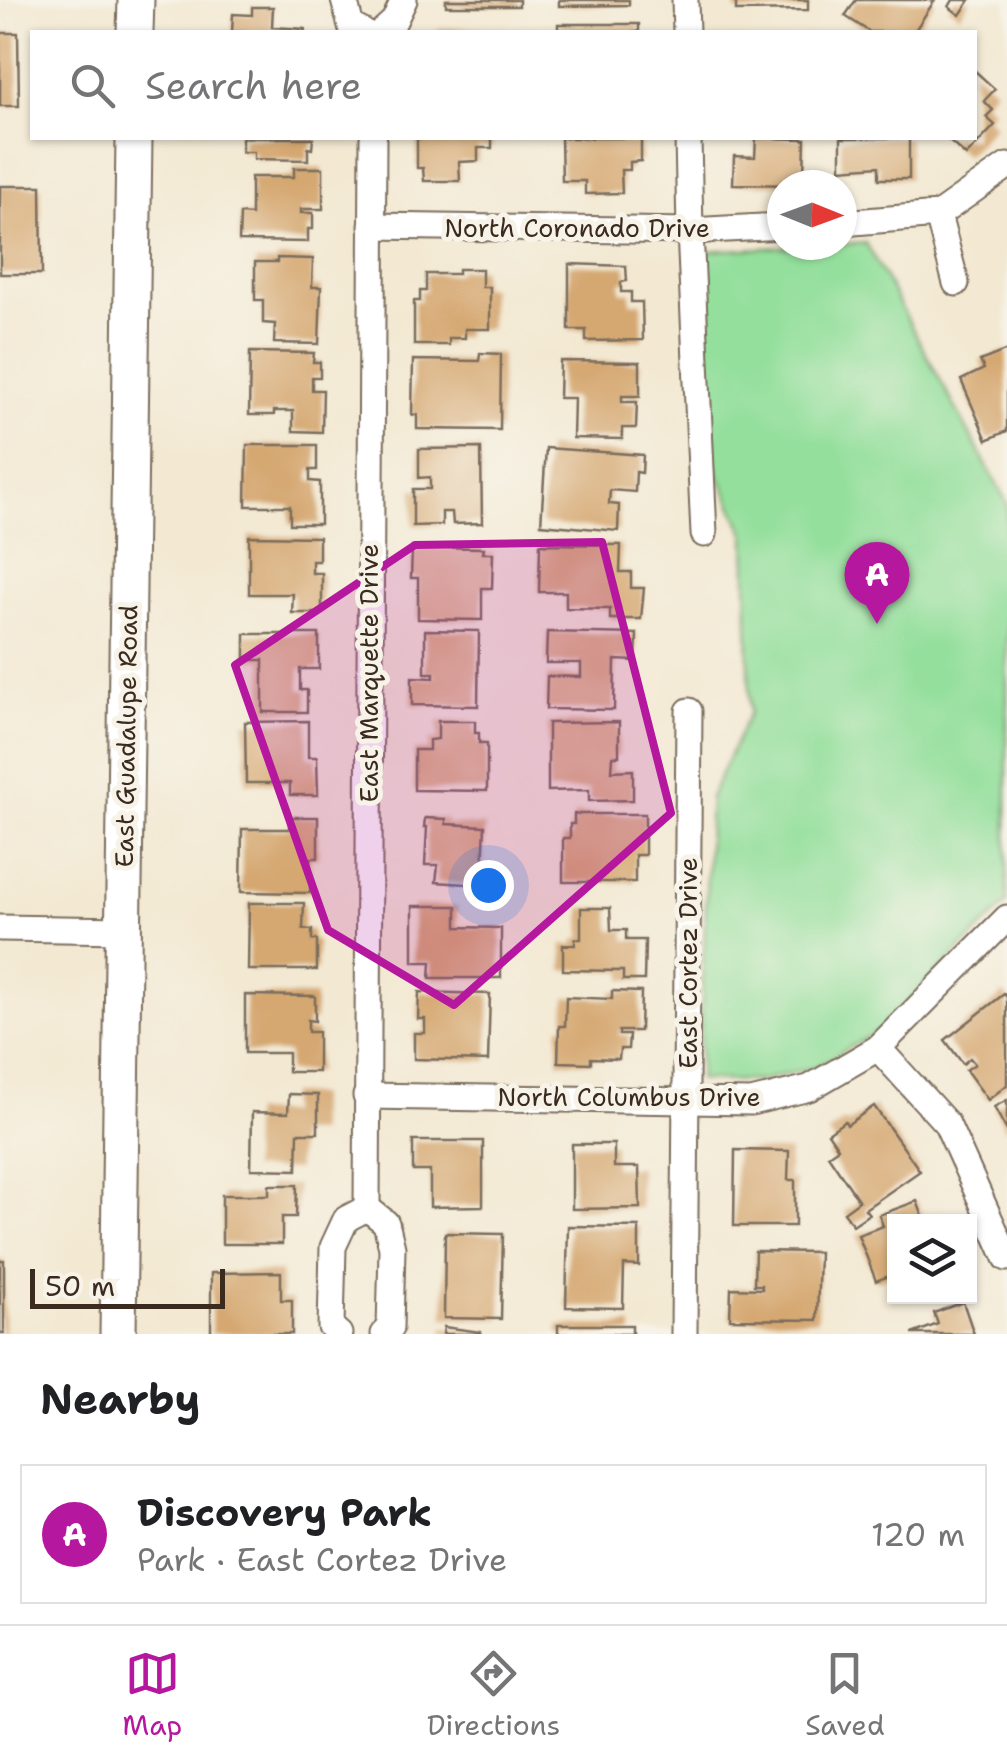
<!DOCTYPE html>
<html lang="en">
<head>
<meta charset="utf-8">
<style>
	body { margin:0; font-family:"Shantell Sans",sans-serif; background:#f6f6f6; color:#202124 }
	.controls { position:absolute; right:30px; bottom:30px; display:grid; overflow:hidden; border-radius:0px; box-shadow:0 2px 8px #0004 }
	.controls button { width:90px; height:90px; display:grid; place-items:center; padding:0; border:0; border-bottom:2px solid #e0e0e0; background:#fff; color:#202124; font:50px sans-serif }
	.compass { position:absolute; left:767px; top:170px; width:90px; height:90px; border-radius:50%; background:#fff; box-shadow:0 2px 8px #0004; rotate:91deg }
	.scale { position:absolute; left:30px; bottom:25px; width:195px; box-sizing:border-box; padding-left:10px; border:5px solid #3b2a1e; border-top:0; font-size:28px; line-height:35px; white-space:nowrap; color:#3b2a1e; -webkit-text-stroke:8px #f7f3e8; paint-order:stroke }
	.you { position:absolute; left:488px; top:885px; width:35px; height:35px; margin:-25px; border:8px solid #fff; border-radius:50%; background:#1a73e8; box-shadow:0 0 0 15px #1a73e833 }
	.badge { display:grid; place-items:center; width:65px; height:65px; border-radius:50%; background:#b5179e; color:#fff; font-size:32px; font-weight:700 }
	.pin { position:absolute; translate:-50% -82px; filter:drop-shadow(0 2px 5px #0008) }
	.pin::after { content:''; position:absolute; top:52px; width:35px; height:30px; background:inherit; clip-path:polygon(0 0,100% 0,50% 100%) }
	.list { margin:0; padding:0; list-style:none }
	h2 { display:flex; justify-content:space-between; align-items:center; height:130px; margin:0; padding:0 40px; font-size:42px }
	h2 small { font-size:32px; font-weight:400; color:#757577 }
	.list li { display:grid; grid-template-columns:65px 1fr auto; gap:30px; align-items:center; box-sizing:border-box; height:140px; margin:0 20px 20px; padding:0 20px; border:2px solid #e0e0e0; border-radius:0px }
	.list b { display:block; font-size:38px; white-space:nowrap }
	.list p { margin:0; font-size:32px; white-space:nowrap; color:#757577 }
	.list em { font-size:32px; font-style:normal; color:#757577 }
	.icon { flex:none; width:55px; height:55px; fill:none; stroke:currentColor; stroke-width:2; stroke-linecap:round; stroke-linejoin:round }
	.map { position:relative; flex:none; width:1007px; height:1334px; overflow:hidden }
	.search { position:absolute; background:#fff; box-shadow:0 2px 8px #0004; left:30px; right:30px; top:30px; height:110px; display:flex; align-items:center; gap:25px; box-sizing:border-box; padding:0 35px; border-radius:0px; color:#757577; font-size:38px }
	.sheet { height:290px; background:#fff }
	nav { display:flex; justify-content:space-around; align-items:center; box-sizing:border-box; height:140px; border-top:2px solid #e0e0e0; background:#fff; font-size:28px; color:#757577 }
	nav a { display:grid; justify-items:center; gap:5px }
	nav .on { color:#b5179e }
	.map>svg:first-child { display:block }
	.green { fill:#93df9b; stroke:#67845c; stroke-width:2.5 }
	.building { fill:#d5a771 }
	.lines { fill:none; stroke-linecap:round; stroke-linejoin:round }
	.minor-casing { stroke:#7b6d5d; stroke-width:29 }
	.secondary-casing { stroke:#7b6d5d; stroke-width:39 }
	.minor { stroke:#fff; stroke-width:25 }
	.secondary { stroke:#fff; stroke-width:35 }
	.marked { fill:#b5179e; fill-opacity:0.2; stroke:#b5179e; stroke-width:8; stroke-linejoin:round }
	.labels { text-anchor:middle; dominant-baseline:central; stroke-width:10; stroke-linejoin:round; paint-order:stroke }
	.street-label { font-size:25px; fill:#3b2a1e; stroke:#f7f3e8 }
</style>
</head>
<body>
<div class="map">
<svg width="1007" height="1334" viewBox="0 0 1007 1334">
	<rect width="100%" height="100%" fill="#f7f3e8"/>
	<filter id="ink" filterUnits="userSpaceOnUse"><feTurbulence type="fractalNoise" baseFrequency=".01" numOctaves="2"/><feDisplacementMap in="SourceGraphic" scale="20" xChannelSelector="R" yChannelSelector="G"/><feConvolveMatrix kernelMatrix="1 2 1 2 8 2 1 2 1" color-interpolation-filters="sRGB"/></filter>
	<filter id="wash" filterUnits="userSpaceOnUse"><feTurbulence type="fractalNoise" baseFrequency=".0048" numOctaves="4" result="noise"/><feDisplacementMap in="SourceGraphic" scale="40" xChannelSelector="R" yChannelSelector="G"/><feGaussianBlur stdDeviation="2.25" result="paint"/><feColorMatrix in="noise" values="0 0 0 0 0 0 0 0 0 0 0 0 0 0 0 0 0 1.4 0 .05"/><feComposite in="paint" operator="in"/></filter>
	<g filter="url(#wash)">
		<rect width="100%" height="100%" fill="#f3e9d3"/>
		<polygon class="green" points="866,243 1007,503 1007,903 880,1030 815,1067 759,1081 699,1080 710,797 750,712 746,536 712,461 701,251"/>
		<g id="blocks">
			<g class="building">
				<rect x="446" y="0" width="73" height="6"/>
				<polygon points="559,0 629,0 629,5 559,6"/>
				<polygon points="736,0 808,0 808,10 736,11"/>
				<polygon points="856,0 935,0 914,32 870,32 845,16"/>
				<polygon points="953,0 970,0 960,15 949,7"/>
				<polygon points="252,7 273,7 272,27 305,29 305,32 232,32 233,14 252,15"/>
				<rect x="558" y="24" width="81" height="8"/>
				<polygon points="438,28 503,29 503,32 438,32"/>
				<polygon points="0,33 18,33 19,106 0,106"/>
				<polygon points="974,70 995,89 984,101 993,110 986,117 995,125 966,156 946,138 974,138"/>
				<polygon points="242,138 313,138 312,149 308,148 308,160 254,159 254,152 242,152"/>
				<polygon points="423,138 492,138 492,148 478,148 478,161 459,162 460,181 424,181 423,168 417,168 417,139"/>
				<polygon points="561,138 641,138 641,161 630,162 630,170 621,170 622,193 585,194 585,181 562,181"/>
				<polygon points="756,138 805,139 804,177 799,177 799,185 733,184 734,156 755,157"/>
				<polygon points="841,138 909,138 909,179 879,179 879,166 841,169"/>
				<polygon points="294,168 323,168 323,209 301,209 301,213 313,213 313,229 308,229 308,242 239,241 240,214 251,215 251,177 294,177"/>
				<polygon points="0,186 41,186 42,274 0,274"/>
				<polygon points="277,258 313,259 312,287 321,287 319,344 274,343 275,324 263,323 263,300 255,300 255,262 277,262"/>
				<polygon points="569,264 626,266 627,281 621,282 621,292 631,292 631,302 642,302 643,340 586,341 586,330 569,330"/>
				<polygon points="458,269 482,269 482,287 490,287 490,329 465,329 465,338 449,338 449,345 414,345 414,301 420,301 420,291 426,291 426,274 458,274"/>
				<polygon points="1007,350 1007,431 987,440 961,380 984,369 980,361"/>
				<polygon points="250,352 314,353 313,362 320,362 320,377 312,377 312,390 323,390 322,432 293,431 293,411 274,411 274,415 249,415"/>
				<polygon points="480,353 501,354 500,430 417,429 417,415 412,415 413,360 479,361"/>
				<polygon points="560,361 640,362 640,396 622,396 622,402 637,402 636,428 622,428 622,439 573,438 574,398 559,398"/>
				<polygon points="247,445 317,445 317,470 310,470 310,481 320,482 320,524 290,524 290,506 246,506"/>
				<polygon points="481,448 482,523 453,524 452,512 442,512 442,525 413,526 413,489 430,489 430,477 419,478 419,449"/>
				<polygon points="546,448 643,455 642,473 636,472 635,492 610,490 609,504 619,505 618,531 541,524"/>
				<polygon points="249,536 319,537 319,561 312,561 312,573 322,573 322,613 292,613 293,594 249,594"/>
				<polygon points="540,544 621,545 620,572 631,572 631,588 644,588 641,619 610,619 610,609 566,608 566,592 539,592"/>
				<polygon points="412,547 484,548 483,553 493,553 492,588 482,588 482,620 418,619 418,578 411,578"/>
				<polygon points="425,630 479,631 478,706 412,705 412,677 434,678 434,673 425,673"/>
				<polygon points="547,632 637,634 636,661 615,660 614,710 546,709 547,676 581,677 581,663 546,663"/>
				<polygon points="245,634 319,634 319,669 300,669 300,690 307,690 307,712 263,712 263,660 245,660"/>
				<polygon points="308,721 308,757 317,757 318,795 290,795 290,783 246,783 245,722"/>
				<polygon points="438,721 475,721 475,733 479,733 479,743 487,743 487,791 414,790 414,750 429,750 429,740 438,739"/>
				<polygon points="619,722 619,756 613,756 612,771 633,770 633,800 589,801 589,790 548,791 548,723"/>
				<polygon points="574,814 645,814 645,855 635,855 635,882 563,882 563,838 570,838 570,824 574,824"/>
				<polygon points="290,817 318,817 318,858 310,858 310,893 241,892 242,829 289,829"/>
				<polygon points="425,818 446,819 446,824 485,826 482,885 436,882 438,865 425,865 427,827 424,827"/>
				<polygon points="249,903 304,903 303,929 312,930 312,940 317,940 317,970 248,970"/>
				<polygon points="413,906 457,906 457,927 501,928 501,978 430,978 431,962 413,962"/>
				<polygon points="581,908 610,908 611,930 626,930 626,940 645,940 644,980 623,980 623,971 563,970 563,945 575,945 575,939 581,939"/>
				<polygon points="612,991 641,992 640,1031 619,1031 619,1035 629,1035 628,1049 620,1049 619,1059 591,1058 591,1063 558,1062 559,1026 565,1026 566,997 612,999"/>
				<polygon points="419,992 490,994 488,1061 414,1059 414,1033 425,1033 425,1019 418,1019"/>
				<polygon points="1004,994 1007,997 1007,1085 988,1100 966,1070 975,1064 970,1058 963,1064 945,1040"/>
				<polygon points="245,995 315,996 315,1021 308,1020 308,1032 318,1032 318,1072 288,1072 288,1053 245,1053"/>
				<polygon points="289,1094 318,1095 318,1133 298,1133 297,1170 251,1169 252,1112 288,1113"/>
				<polygon points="1007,1100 1007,1131 994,1107"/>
				<polygon points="874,1106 920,1171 865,1209 869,1214 853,1225 844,1212 859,1201 828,1155 838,1148 828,1133 845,1121 847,1125"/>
				<polygon points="413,1141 483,1141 483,1206 430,1207 430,1171 413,1171"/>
				<polygon points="572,1144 614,1144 614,1167 639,1167 640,1208 572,1209"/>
				<polygon points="735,1150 789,1151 788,1180 795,1180 795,1226 734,1226"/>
				<polygon points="269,1185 297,1185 296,1217 282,1217 282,1244 222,1244 222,1195 269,1195"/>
				<polygon points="917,1201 925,1222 894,1222 894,1274 876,1281 858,1235 883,1226 879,1215"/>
				<polygon points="568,1226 639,1227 639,1266 624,1265 623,1308 566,1307"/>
				<polygon points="445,1233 503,1234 501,1319 444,1318"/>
				<polygon points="755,1251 819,1252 817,1320 730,1319 731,1288 762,1289 762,1285 754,1285"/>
				<rect x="0" y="1260" width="4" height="73"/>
				<polygon points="281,1272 281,1300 292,1300 292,1334 211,1334 211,1273"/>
				<polygon points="963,1302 974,1334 912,1334 938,1324 934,1313"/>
				<rect x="558" y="1325" width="74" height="9"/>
				<polygon points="444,1327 481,1332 481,1334 443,1334"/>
			</g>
		</g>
	</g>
	<g filter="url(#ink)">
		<use href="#blocks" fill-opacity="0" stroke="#7b6d5d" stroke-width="2.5"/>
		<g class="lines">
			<defs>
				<g id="minor">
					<polyline points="344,0 351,26 363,32"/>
					<polyline points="685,0 686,32"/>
					<polyline points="382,32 394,21 404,0"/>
					<polyline points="688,138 690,231 704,534"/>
					<polyline points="938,215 956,283"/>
					<polyline points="842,223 938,215 1007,166"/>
					<polyline points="372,226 690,231 782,226"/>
					<polyline points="0,928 124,930"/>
					<polyline points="878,1048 947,1124 1007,1258"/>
					<polyline points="366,1096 751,1102 809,1088 878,1048 1007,918"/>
					<polyline points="367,1208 373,138"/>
					<polyline points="367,1208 386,1223 392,1248 390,1328 384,1334"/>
					<polyline points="339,1334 331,1327 333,1247 346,1219 367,1208"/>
					<polyline points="684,1334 689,711"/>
				</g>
				<g id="secondary">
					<polyline points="135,32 136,0"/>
					<polyline points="118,1334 134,138"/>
				</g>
			</defs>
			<use href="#minor" class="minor-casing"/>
			<use href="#secondary" class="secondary-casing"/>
			<use href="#minor" class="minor"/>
			<use href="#secondary" class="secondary"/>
		</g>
	</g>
	<path class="marked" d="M 602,542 L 671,813 L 454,1005 L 328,930 L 235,665 L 415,545 Z"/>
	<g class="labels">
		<g class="street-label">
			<text x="577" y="228">North Coronado Drive</text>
			<text transform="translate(369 673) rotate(-90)">East Marquette Drive</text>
			<text transform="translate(126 736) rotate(-89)">East Guadalupe Road</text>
			<text transform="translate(688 963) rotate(-90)">East Cortez Drive</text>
			<text x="629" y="1097">North Columbus Drive</text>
		</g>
	</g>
</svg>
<div class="controls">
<button><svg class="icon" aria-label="layers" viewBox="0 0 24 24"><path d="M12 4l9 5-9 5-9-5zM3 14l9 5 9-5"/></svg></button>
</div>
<svg class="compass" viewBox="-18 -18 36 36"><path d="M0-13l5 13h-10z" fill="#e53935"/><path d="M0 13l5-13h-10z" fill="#757577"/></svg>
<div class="scale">50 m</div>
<div class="you"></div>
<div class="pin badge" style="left:877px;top:624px">A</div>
<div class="search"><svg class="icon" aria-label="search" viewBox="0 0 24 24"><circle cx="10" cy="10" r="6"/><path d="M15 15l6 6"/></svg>Search here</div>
</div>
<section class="sheet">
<h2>Nearby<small></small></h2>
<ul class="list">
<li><span class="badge">A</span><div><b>Discovery Park</b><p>Park · East Cortez Drive</p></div><em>120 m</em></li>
</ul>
</section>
<nav>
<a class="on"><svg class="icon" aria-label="map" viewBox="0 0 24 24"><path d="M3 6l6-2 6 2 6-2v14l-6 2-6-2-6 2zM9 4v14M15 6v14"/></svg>Map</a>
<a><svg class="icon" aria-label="directions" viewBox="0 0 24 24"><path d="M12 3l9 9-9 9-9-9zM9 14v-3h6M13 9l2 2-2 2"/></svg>Directions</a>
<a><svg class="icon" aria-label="saved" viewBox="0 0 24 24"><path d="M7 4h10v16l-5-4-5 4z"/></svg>Saved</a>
</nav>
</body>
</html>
